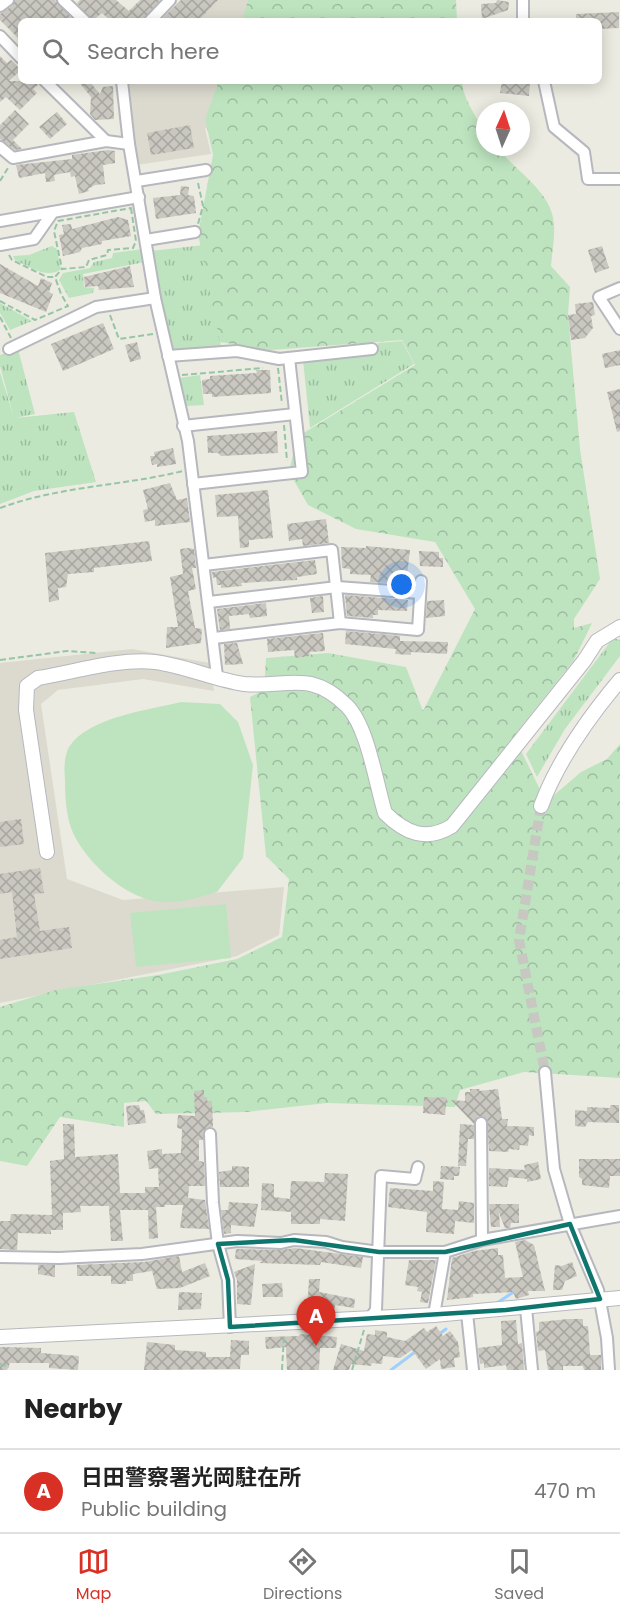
<!DOCTYPE html>
<html lang="en">
<head>
<meta charset="utf-8">
<style>
	body { margin:0; font-family:Poppins,"Noto Sans JP",sans-serif; background:#f6f6f6; color:#222 }
	.compass { position:absolute; left:476px; top:102px; width:54px; height:54px; border-radius:50%; background:#fff; box-shadow:0 3px 15px #0003; rotate:3deg }
	.you { position:absolute; left:402px; top:585px; width:21px; height:21px; margin:-15px; border:4px solid #fff; border-radius:50%; background:#1a73e8; box-shadow:0 0 0 9px #1a73e833 }
	.badge { display:grid; place-items:center; width:39px; height:39px; border-radius:50%; background:#d93025; color:#fff; font-size:20px; font-weight:700 }
	.pin { position:absolute; translate:-50% -50px; filter:drop-shadow(0 2px 3px #0008) }
	.pin::after { content:''; position:absolute; top:32px; width:21px; height:18px; background:inherit; clip-path:polygon(0 0,100% 0,50% 100%) }
	.list { margin:0; padding:0; list-style:none }
	h2 { display:flex; justify-content:space-between; align-items:center; height:78px; margin:0; padding:0 24px; font-size:26px }
	h2 small { font-size:20px; font-weight:400; color:#767676 }
	.list li { display:grid; grid-template-columns:39px 1fr auto; gap:18px; align-items:center; box-sizing:border-box; height:84px; padding:0 24px; border-top:2px solid #e0e0e0 }
	.list b { display:block; font-size:22px; white-space:nowrap }
	.list p { margin:0; font-size:20px; white-space:nowrap; color:#767676 }
	.list em { font-size:20px; font-style:normal; color:#767676 }
	.icon { flex:none; width:33px; height:33px; fill:none; stroke:currentColor; stroke-width:2; stroke-linecap:round; stroke-linejoin:round }
	.map { position:relative; flex:none; width:620px; height:1370px; overflow:hidden }
	.search { position:absolute; background:#fff; box-shadow:0 3px 15px #0003; left:18px; right:18px; top:18px; height:66px; display:flex; align-items:center; gap:15px; box-sizing:border-box; padding:0 21px; border-radius:9px; color:#767676; font-size:22px }
	.sheet { height:162px; background:#fff }
	nav { display:flex; justify-content:space-around; align-items:center; box-sizing:border-box; height:84px; border-top:2px solid #e0e0e0; background:#fff; font-size:16px; color:#767676 }
	nav a { display:grid; justify-items:center; gap:3px }
	nav .on { color:#d93025 }
	.map>svg:first-child { display:block }
	.education { fill:#dcdacf }
	.grass { fill:url(#grass-tufts) }
	.forest { fill:url(#forest-crowns) }
	.garden { fill:#bde4bf }
	.lines { fill:none; stroke-linecap:round; stroke-linejoin:round }
	.stream { stroke:#9fcffe; stroke-width:3 }
	.building { fill:url(#building-cross-hatch) }
	.minor-tunnel { stroke:#c7c8c1; stroke-width:10; stroke-dasharray:10 5; stroke-linecap:butt }
	.minor-casing { stroke:#b6b8be; stroke-width:14 }
	.tertiary-casing { stroke:#b6b8be; stroke-width:16 }
	.path { stroke:#96c5a6; stroke-width:2; stroke-dasharray:6 3; stroke-linecap:butt }
	.minor { stroke:#fff; stroke-width:10 }
	.tertiary { stroke:#fff; stroke-width:14 }
	.marked { fill:none; stroke:#0f766e; stroke-width:4.5; stroke-linejoin:round }
</style>
</head>
<body>
<div class="map">
<svg width="620" height="1370" viewBox="0 0 620 1370">
	<defs>
		<pattern id="grass-tufts" width="24" height="20" patternUnits="userSpaceOnUse" patternTransform="scale(1.5)"><rect width="24" height="20" fill="#bde4bf"/><path d="M3 7l-1-3M5 7V3M7 7l1-3M15 17l-1-3M17 17v-4M19 17l1-3" fill="none" stroke="#9dbc9f"/></pattern>
		<pattern id="forest-crowns" width="20" height="18" patternUnits="userSpaceOnUse" patternTransform="scale(1.5)"><rect width="20" height="18" fill="#bde4bf"/><path d="M2 6a3 3 0 1 1 6 0M12 15a3 3 0 1 1 6 0" fill="none" stroke="#9dbc9f"/></pattern>
		<pattern id="building-cross-hatch" width="8" height="8" patternUnits="userSpaceOnUse" patternTransform="scale(1.5)"><rect width="8" height="8" fill="#c9c7c0"/><path d="M0 0l8 8M0 8l8-8" fill="none" stroke="#a6a59f"/></pattern>
	</defs>
	<rect width="100%" height="100%" fill="#ecebe1"/>
	<g class="education">
		<polygon points="181,0 288,0 303,21 162,21"/>
		<polygon points="129,81 329,81 297,138 205,128 211,154 136,165"/>
		<polygon points="132,649 210,663 214,691 143,679 58,690 41,704 67,879 123,900 284,887 279,935 237,956 0,1003 0,663"/>
	</g>
	<g class="grass">
		<polygon points="204,245 221,346 171,351 151,251"/>
		<path d="M 52,246 L 57,249 L 61,269 C 47,280 29,266 15,260 L 13,256 L 29,255 Z"/>
		<polygon points="143,249 145,262 83,274 84,287 94,288 93,293 69,298 59,280 63,273 90,268 94,262 112,258 113,253"/>
		<polygon points="0,303 32,321 10,330 0,313"/>
		<polygon points="402,341 414,364 310,428 303,360 378,353 378,343"/>
		<polygon points="18,349 35,414 15,418 74,412 96,482 34,491 0,504 0,372 14,418 0,366 0,355"/>
		<polygon points="200,375 204,405 186,406 180,378"/>
		<polygon points="613,638 620,640 620,656 565,729 537,777 526,754"/>
	</g>
	<g class="forest">
		<polygon points="248,0 456,0 457,21 242,21"/>
		<path d="M 219,81 L 462,81 C 464,108 485,120 485,147 L 497,147 C 515,171 552,191 554,224 C 555,238 552,253 551,266 L 570,287 L 568,315 L 580,449 L 600,579 L 574,619 L 574,628 L 592,623 L 574,660 L 514,736 L 546,802 L 581,772 L 607,759 L 620,744 L 620,1078 L 524,1072 L 460,1090 L 455,1107 L 327,1103 L 246,1112 L 156,1114 L 146,1101 L 124,1103 L 124,1127 L 60,1117 L 27,1166 L 0,1161 L 0,1007 L 56,990 L 158,975 L 237,959 L 282,937 L 289,879 L 266,856 L 250,697 L 264,690 L 266,658 L 328,653 L 406,667 L 423,711 L 475,609 L 435,542 L 356,529 L 308,505 L 289,472 L 297,437 L 415,365 L 402,340 L 271,350 L 220,342 L 198,234 L 213,155 L 205,119 Z"/>
	</g>
	<g class="garden">
		<path d="M 181,702 L 220,704 L 238,722 L 253,765 L 243,858 L 217,892 C 197,898 176,905 155,901 C 123,896 86,861 73,833 C 66,817 65,796 65,779 C 64,770 64,756 69,747 C 88,717 149,710 181,702 Z"/>
		<polygon points="226,904 231,958 136,967 130,913"/>
	</g>
	<g class="lines">
		<g class="stream">
			<polyline points="497,1303 515,1291"/>
			<polyline points="438,1335 446,1329"/>
			<polyline points="391,1370 415,1352"/>
		</g>
	</g>
	<g class="building">
		<polygon points="15,0 55,0 74,21 21,21 21,41 0,20 0,14 12,6"/>
		<polygon points="80,0 116,0 129,11 140,0 160,0 143,21 111,21 102,13 92,21 77,3"/>
		<polygon points="181,0 218,0 198,21 160,21"/>
		<polygon points="497,0 509,2 508,10 482,19 481,4 496,3"/>
		<polygon points="619,12 619,28 599,29 599,21 576,21 576,14"/>
		<polygon points="0,56 7,63 11,60 21,70 9,81 34,81 38,85 33,89 37,93 20,110 6,97 0,102"/>
		<polygon points="78,81 89,81 100,94 103,87 113,86 114,119 95,120 90,114 91,97"/>
		<polygon points="502,81 530,81 529,96 500,93"/>
		<polygon points="15,110 29,124 13,140 22,149 15,150 0,139 0,125"/>
		<polygon points="57,112 67,124 50,139 39,127"/>
		<polygon points="190,125 194,148 151,155 147,133"/>
		<polygon points="108,150 115,151 115,163 103,165 105,184 95,185 88,189 89,191 79,194 75,176 71,177 70,172 54,175 55,181 46,182 45,173 19,178 16,165 72,159 72,155"/>
		<polygon points="181,186 189,187 188,195 194,196 196,213 156,219 153,198 180,195"/>
		<polygon points="118,217 128,220 131,236 102,241 102,244 82,248 80,252 63,256 59,235 64,234 62,225 71,224 72,229"/>
		<polygon points="602,246 609,268 595,273 588,250"/>
		<polygon points="0,264 38,286 41,278 52,283 49,292 53,294 46,312 0,293"/>
		<polygon points="130,266 134,287 99,290 98,286 85,287 84,277"/>
		<polygon points="593,302 595,315 591,316 593,328 585,338 571,340 568,315 576,314 575,304"/>
		<polygon points="103,323 114,349 63,371 51,344"/>
		<polygon points="137,342 141,359 130,362 125,345"/>
		<polygon points="620,350 620,365 605,368 602,354"/>
		<polygon points="256,370 270,370 271,393 212,397 212,394 203,394 202,380 210,379 210,376 257,373"/>
		<polygon points="620,389 620,431 617,432 607,392"/>
		<polygon points="277,431 278,453 221,456 218,453 208,453 207,436"/>
		<polygon points="173,448 176,464 157,467 157,464 152,465 150,456 155,456 154,452"/>
		<polygon points="170,483 177,500 187,498 190,522 155,526 155,520 145,522 143,510 148,509 143,490"/>
		<polygon points="268,490 273,538 249,540 249,547 240,548 238,516 217,517 215,495"/>
		<polygon points="326,519 329,543 303,546 302,539 289,541 287,524"/>
		<polygon points="149,541 152,561 94,568 94,572 68,574 66,587 58,588 59,600 49,602 45,553"/>
		<polygon points="366,546 410,550 406,584 370,582 371,575 350,574 350,569 342,568 341,547 366,548"/>
		<polygon points="188,548 194,549 196,568 192,568 196,589 188,591 195,628 202,629 201,643 166,648 167,627 178,627 170,577 183,574 180,549"/>
		<polygon points="419,551 439,552 439,558 443,558 443,567 420,566"/>
		<polygon points="315,560 317,574 297,577 297,580 241,583 242,586 221,588 221,585 217,585 216,577 213,578 212,572"/>
		<polygon points="345,595 408,600 407,611 378,610 378,615 373,615 373,618 347,616"/>
		<polygon points="323,596 324,612 312,613 310,598"/>
		<polygon points="444,600 445,616 426,618 427,601"/>
		<polygon points="266,603 267,616 250,618 249,614 229,616 230,629 220,630 217,609"/>
		<polygon points="346,631 400,636 400,641 448,642 447,654 411,652 411,655 395,654 396,649 345,644"/>
		<polygon points="323,633 325,651 310,652 309,656 295,658 294,650 268,652 267,639"/>
		<polygon points="237,643 243,664 225,665 224,644"/>
		<polygon points="21,819 24,844 0,847 0,822"/>
		<polygon points="40,868 44,893 34,894 40,931 69,927 72,948 0,959 0,940 17,937 12,892 0,894 0,874"/>
		<polygon points="470,1089 480,1089 479,1091 498,1089 502,1119 508,1119 507,1126 534,1127 534,1136 529,1135 528,1146 520,1145 519,1150 509,1149 508,1152 489,1151 487,1119 478,1116 474,1124 451,1100 465,1101 465,1092 470,1092"/>
		<polygon points="204,1090 204,1097 207,1097 207,1101 212,1101 213,1127 206,1128 203,1140 199,1140 199,1161 204,1162 205,1186 189,1186 188,1198 205,1200 209,1229 180,1228 183,1205 165,1205 165,1207 156,1207 158,1238 149,1239 148,1210 120,1210 123,1241 111,1241 109,1206 80,1206 81,1212 63,1213 63,1230 51,1230 51,1234 18,1233 17,1250 0,1249 0,1221 10,1221 11,1214 52,1215 50,1161 64,1159 63,1124 74,1124 75,1157 118,1154 120,1193 145,1193 145,1187 159,1187 158,1168 149,1169 147,1151 162,1149 162,1154 181,1153 182,1129 177,1128 178,1115 195,1116 194,1091"/>
		<polygon points="424,1097 447,1098 445,1115 423,1113"/>
		<polygon points="139,1105 140,1110 144,1110 146,1123 128,1125 126,1106"/>
		<polygon points="611,1105 619,1105 619,1123 588,1122 585,1127 575,1126 575,1110 587,1111 587,1107 610,1108"/>
		<polygon points="460,1124 474,1125 474,1139 468,1139 466,1166 458,1166"/>
		<polygon points="579,1159 620,1159 620,1176 610,1176 609,1188 582,1185 582,1179 579,1177"/>
		<polygon points="538,1162 541,1179 527,1182 527,1179 509,1177 507,1187 489,1186 489,1168 525,1170 524,1165"/>
		<polygon points="232,1166 249,1167 249,1187 220,1187 219,1172 232,1170"/>
		<polygon points="441,1166 460,1167 459,1176 454,1176 454,1180 440,1179"/>
		<polygon points="325,1173 348,1174 345,1221 320,1219 320,1224 291,1224 291,1212 261,1210 262,1183 274,1184 274,1197 290,1199 291,1181 324,1182"/>
		<polygon points="433,1181 444,1182 442,1209 458,1210 459,1201 474,1203 474,1223 455,1221 454,1234 426,1232 427,1212 388,1207 390,1188 433,1191"/>
		<polygon points="229,1202 258,1204 254,1227 231,1225 231,1233 224,1234 221,1210 228,1210"/>
		<polygon points="489,1204 519,1204 519,1223 511,1223 510,1228 505,1228 499,1213 500,1227 491,1227"/>
		<polygon points="525,1240 534,1245 545,1291 528,1291 529,1295 516,1299 513,1292 473,1294 473,1297 447,1300 452,1258 474,1251 498,1248 498,1255 503,1255 505,1278 523,1277 515,1242"/>
		<polygon points="295,1248 363,1257 361,1268 321,1262 320,1265 259,1263 263,1261 235,1259 236,1249 281,1250"/>
		<polygon points="179,1256 182,1272 205,1263 210,1276 180,1288 157,1289 152,1271 133,1274 133,1281 126,1281 126,1284 111,1284 111,1276 77,1276 77,1265 144,1262"/>
		<polygon points="409,1260 436,1260 428,1303 420,1302 422,1292 417,1291 418,1287 405,1285"/>
		<polygon points="572,1262 577,1276 565,1281 562,1290 553,1290 555,1265 562,1266"/>
		<polygon points="255,1264 251,1305 237,1304 237,1280 234,1272"/>
		<polygon points="38,1265 55,1265 55,1277 38,1274"/>
		<polygon points="309,1279 320,1279 319,1292 355,1299 354,1308 335,1305 335,1308 316,1306 316,1310 307,1309"/>
		<polygon points="282,1283 283,1297 263,1297 262,1284"/>
		<polygon points="179,1292 202,1293 201,1309 178,1310"/>
		<polygon points="568,1319 583,1319 583,1326 588,1326 590,1355 601,1355 601,1370 584,1370 583,1366 563,1366 563,1370 548,1370 545,1350 538,1351 536,1332 539,1331 539,1322"/>
		<polygon points="516,1320 518,1344 522,1343 524,1370 507,1370 506,1365 484,1368 484,1363 480,1364 478,1348 502,1345 501,1321"/>
		<polygon points="436,1326 443,1336 450,1331 458,1342 460,1357 454,1358 455,1367 441,1369 440,1359 426,1369 412,1350 400,1358 383,1356 382,1364 372,1363 371,1366 351,1364 349,1370 333,1370 341,1344 364,1351 367,1334 375,1335 375,1330 387,1332 387,1337 405,1341 424,1328 427,1332"/>
		<polygon points="300,1334 337,1337 336,1348 320,1348 319,1370 287,1370 286,1347 266,1349 265,1337 299,1336"/>
		<polygon points="231,1340 249,1341 249,1355 241,1355 240,1369 144,1370 147,1342 175,1345 175,1350 206,1352 206,1357 230,1357"/>
		<polygon points="0,1347 41,1348 41,1353 79,1356 78,1370 49,1368 49,1363 10,1363 7,1370 0,1370"/>
	</g>
	<g class="lines">
		<polyline class="minor-tunnel" points="541,806 519,940 545,1072"/>
		<defs>
			<g id="minor">
				<polyline points="63,0 85,21"/>
				<polyline points="0,6 8,0"/>
				<polyline points="150,21 170,0"/>
				<polyline points="523,21 523,0"/>
				<polyline points="0,36 21,58"/>
				<polyline points="45,81 106,141"/>
				<polyline points="122,81 129,144 155,298 188,441 217,676"/>
				<polyline points="544,81 554,127 584,152 588,179 620,179"/>
				<polyline points="0,147 13,158 106,141 129,144"/>
				<polyline points="137,181 206,170"/>
				<polyline points="0,221 139,197"/>
				<polyline points="146,240 195,232"/>
				<polyline points="0,245 34,239 53,212"/>
				<polyline points="620,288 599,297 620,329"/>
				<polyline points="9,349 96,307 155,298"/>
				<polyline points="168,356 237,351 279,359 372,349"/>
				<polyline points="183,426 295,414"/>
				<polyline points="193,484 302,472 289,358"/>
				<polyline points="204,565 332,550 340,623"/>
				<polyline points="209,602 337,587 420,593"/>
				<polyline points="214,638 340,623 418,630 421,581"/>
				<polyline points="545,1072 554,1169 570,1224 598,1290 607,1338 609,1370"/>
				<polyline points="481,1123 482,1240"/>
				<polyline points="210,1134 213,1203 218,1244 228,1280 230,1327"/>
				<polyline points="0,1257 59,1258 142,1254 237,1241 281,1243 294,1240 326,1242 342,1247 379,1252 445,1252"/>
				<polyline points="526,1308 532,1370"/>
				<polyline points="467,1313 473,1370"/>
				<polyline points="434,1315 445,1252 482,1240 620,1216"/>
				<polyline points="370,1318 376,1310 381,1176 415,1179 418,1167"/>
			</g>
			<g id="tertiary">
				<path d="M 541,806 C 558,760 589,717 620,680"/>
				<path d="M 47,852 L 26,710 L 27,686 L 38,678 C 75,672 118,658 155,662 C 186,666 215,680 244,684 C 288,688 310,669 347,706 C 368,727 376,784 385,813 C 405,833 426,842 452,826 L 584,661 L 597,641 L 620,627"/>
				<polyline points="0,1337 434,1315 620,1298"/>
			</g>
		</defs>
		<use href="#minor" class="minor-casing"/>
		<use href="#tertiary" class="tertiary-casing"/>
		<g class="path">
			<polyline points="0,181 8,168"/>
			<polyline points="198,183 203,206 198,224"/>
			<polygon points="131,208 136,241 133,248 108,250 107,255 89,260 86,267 62,269 54,231 58,221"/>
			<polyline points="9,255 12,260 47,277 55,277"/>
			<polyline points="0,301 35,320 68,306 61,294 55,277 62,269"/>
			<polyline points="110,315 119,339 153,334"/>
			<polyline points="0,317 11,338"/>
			<polyline points="278,368 282,404"/>
			<polyline points="182,375 263,368"/>
			<polyline points="284,425 287,461"/>
			<path d="M 0,508 C 60,486 122,486 183,471"/>
			<polyline points="0,660 67,651 96,653"/>
			<polyline points="0,1364 9,1367"/>
			<polyline points="282,1370 284,1335"/>
			<polyline points="352,1370 364,1330"/>
		</g>
		<use href="#minor" class="minor"/>
		<use href="#tertiary" class="tertiary"/>
	</g>
	<path class="marked" d="M 570,1224 L 600,1299 L 506,1310 L 230,1327 L 228,1280 L 218,1244 L 294,1240 L 379,1252 L 445,1252 Z"/>
</svg>
<svg class="compass" viewBox="-18 -18 36 36"><path d="M0-13l5 13h-10z" fill="#e53935"/><path d="M0 13l5-13h-10z" fill="#767676"/></svg>
<div class="you"></div>
<div class="pin badge" style="left:316px;top:1346px">A</div>
<div class="search"><svg class="icon" aria-label="search" viewBox="0 0 24 24"><circle cx="10" cy="10" r="6"/><path d="M15 15l6 6"/></svg>Search here</div>
</div>
<section class="sheet">
<h2>Nearby<small></small></h2>
<ul class="list">
<li><span class="badge">A</span><div><b>日田警察署光岡駐在所</b><p>Public building</p></div><em>470 m</em></li>
</ul>
</section>
<nav>
<a class="on"><svg class="icon" aria-label="map" viewBox="0 0 24 24"><path d="M3 6l6-2 6 2 6-2v14l-6 2-6-2-6 2zM9 4v14M15 6v14"/></svg>Map</a>
<a><svg class="icon" aria-label="directions" viewBox="0 0 24 24"><path d="M12 3l9 9-9 9-9-9zM9 14v-3h6M13 9l2 2-2 2"/></svg>Directions</a>
<a><svg class="icon" aria-label="saved" viewBox="0 0 24 24"><path d="M7 4h10v16l-5-4-5 4z"/></svg>Saved</a>
</nav>
</body>
</html>
